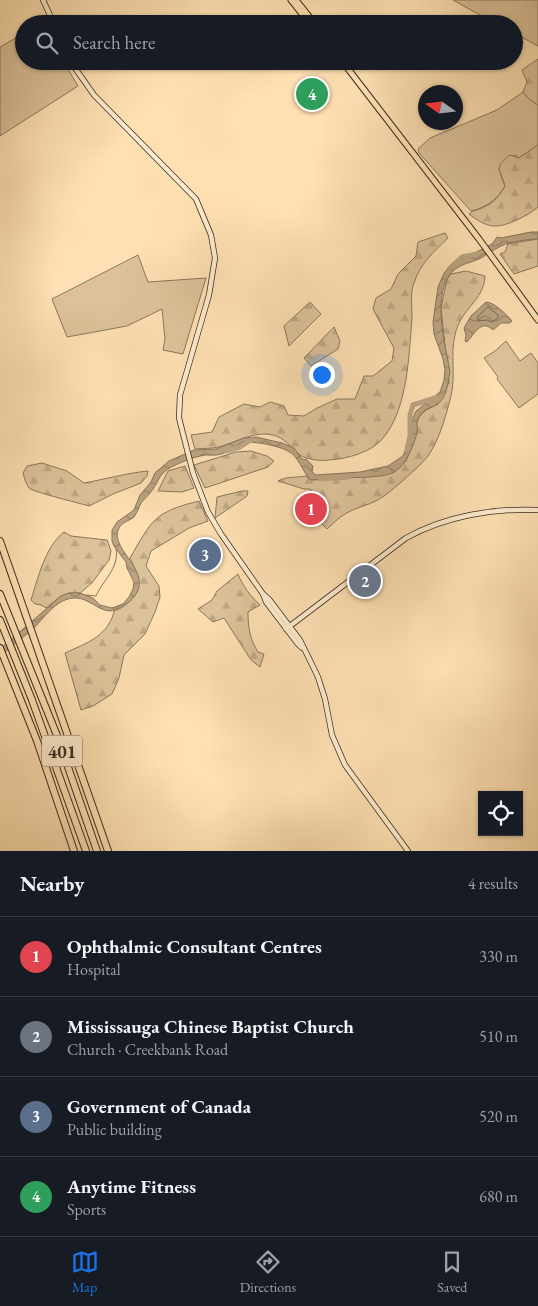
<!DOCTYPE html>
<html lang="en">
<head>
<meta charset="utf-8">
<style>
	body { margin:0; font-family:"EB Garamond",serif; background:#20242c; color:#f1f3f6 }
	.controls { position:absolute; right:15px; bottom:15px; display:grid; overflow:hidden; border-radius:0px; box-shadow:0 1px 4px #0004 }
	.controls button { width:45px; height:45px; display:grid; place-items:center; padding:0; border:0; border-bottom:1px solid #363941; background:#171b24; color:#f1f3f6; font:25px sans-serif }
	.compass { position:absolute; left:418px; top:85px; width:45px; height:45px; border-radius:50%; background:#171b24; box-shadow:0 1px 4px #0004; rotate:284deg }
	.you { position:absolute; left:321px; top:374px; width:18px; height:18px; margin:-12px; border:4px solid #fff; border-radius:50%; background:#1a73e8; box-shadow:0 0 0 8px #1a73e833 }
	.badge { display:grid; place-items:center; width:32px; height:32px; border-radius:50%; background:#1a73e8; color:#fff; font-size:16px; font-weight:700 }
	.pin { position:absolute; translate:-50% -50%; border:2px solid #fff; box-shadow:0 1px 5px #0006 }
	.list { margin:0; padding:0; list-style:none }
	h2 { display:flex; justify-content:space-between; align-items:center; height:65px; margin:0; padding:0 20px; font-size:21px }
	h2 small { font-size:16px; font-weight:400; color:#9ea1a6 }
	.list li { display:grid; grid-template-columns:32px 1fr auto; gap:15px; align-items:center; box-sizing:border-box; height:80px; padding:0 20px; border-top:1px solid #363941 }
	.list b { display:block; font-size:19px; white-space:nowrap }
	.list p { margin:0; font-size:16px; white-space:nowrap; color:#9ea1a6 }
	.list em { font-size:16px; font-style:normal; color:#9ea1a6 }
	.icon { flex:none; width:28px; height:28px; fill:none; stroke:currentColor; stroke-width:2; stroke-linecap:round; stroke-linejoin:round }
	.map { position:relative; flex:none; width:538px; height:851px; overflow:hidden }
	.search { position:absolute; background:#171b24; box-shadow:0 1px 4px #0004; left:15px; right:15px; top:15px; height:55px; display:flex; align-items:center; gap:12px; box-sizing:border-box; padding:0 18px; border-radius:28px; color:#9ea1a6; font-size:19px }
	.sheet { height:385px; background:#171b24 }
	nav { display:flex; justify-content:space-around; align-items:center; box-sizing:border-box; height:70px; border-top:1px solid #363941; background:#171b24; font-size:14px; color:#9ea1a6 }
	nav a { display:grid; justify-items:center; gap:2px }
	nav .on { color:#1a73e8 }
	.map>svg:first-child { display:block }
	.green { fill:#dcc29a; stroke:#8a785e }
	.forest { fill:url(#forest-firs); stroke:#8a785e }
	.water { fill:url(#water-waves); stroke:#87745b }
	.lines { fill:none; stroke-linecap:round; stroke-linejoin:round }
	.shore { stroke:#7a6852; stroke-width:1 }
	.stream { stroke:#87745b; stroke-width:1 }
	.river { stroke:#bba381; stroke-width:5 }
	.secondary-casing { stroke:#382e23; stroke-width:6 }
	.primary-casing { stroke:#382e23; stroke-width:7 }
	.highway-casing { stroke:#382e23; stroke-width:8 }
	.secondary { stroke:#feebcd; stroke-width:4.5 }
	.primary { stroke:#fee0b2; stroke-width:5 }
	.highway { stroke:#fee0b2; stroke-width:6 }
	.labels { text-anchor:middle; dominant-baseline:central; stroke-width:4.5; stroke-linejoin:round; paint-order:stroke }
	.shield { fill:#feebcd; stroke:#736756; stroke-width:1 }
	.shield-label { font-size:18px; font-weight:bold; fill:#382e23 }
</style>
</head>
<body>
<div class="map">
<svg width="538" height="851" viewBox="0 0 538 851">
	<defs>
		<pattern id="forest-firs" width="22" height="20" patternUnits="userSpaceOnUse" patternTransform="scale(1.25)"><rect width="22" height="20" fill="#dcc29a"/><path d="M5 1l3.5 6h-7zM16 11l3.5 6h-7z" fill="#bea784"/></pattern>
		<pattern id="water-waves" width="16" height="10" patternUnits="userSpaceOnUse" patternTransform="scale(1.25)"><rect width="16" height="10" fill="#bba381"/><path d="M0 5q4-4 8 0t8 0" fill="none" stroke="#998569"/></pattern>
	</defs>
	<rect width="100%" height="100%" fill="#fee0b2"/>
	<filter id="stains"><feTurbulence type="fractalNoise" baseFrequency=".004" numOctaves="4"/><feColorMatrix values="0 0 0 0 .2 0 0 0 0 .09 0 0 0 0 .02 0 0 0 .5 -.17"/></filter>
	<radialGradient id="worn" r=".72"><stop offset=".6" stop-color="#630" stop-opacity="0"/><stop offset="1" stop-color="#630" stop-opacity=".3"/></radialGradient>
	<g class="green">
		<polygon points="453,0 538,0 538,46 514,33 514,24 496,24"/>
		<polygon points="24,33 24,61 63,61 78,86 0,136 0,47"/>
		<path d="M 523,92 L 529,99 L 538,105 L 538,145 L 519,158 L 515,155 L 500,173 L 505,186 C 497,200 487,207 471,211 L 419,153 L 418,149 L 430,138 L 497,110 Z"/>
		<polygon points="138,255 148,282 206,278 183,354 163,350 165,339 162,309 127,326 67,337 52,299"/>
		<polygon points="506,341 520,361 531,353 538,363 538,394 519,408 497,379 498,377 484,358 495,351"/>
	</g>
	<g class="forest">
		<polygon points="538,59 538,105 529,99 523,92 527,82 522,70"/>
		<path d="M 538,145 L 538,207 C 529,215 506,227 494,226 C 486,226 475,219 469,214 C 473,210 479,210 484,207 C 494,203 500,195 505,186 L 499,169 L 501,163 L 510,155 L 519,158 Z"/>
		<path d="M 445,233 L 448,238 C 434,251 420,264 414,283 C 410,292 412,306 412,317 C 409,354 408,407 384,437 C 373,452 347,459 329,460 C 321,461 307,460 300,455 C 291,448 285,438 273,435 C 256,431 240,440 225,445 C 216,449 205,448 195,449 L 191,435 L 212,432 L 219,417 L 244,404 L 260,407 L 270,402 L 284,406 L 288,415 L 304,416 L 317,408 L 337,399 L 355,399 L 364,376 L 373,376 L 392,361 L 394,348 L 373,309 L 376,298 L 391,289 L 398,274 L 416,256 L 418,242 Z"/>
		<polygon points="538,239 538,266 514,274 500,254 505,252 508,244"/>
		<path d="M 466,271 L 485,276 C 484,301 460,309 455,335 C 450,355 456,375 451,396 C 446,415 440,439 428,456 C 420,466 410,474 400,483 C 393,489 385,496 376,501 C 366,506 354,508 345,514 C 338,518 333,524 327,529 L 315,517 L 324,500 L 309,489 L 304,489 L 278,481 C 287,476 296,478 306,476 L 311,480 L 393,473 L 406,461 L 417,432 L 416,424 L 419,417 L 426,410 L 438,404 L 449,382 L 441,308 L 447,279 L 451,274 Z"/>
		<polygon points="310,302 321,314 289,346 284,326"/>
		<polygon points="334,327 340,341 338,349 311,366 304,358"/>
		<polygon points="251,451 267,456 274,461 268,467 205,488 194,465 236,452"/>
		<path d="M 42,463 L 67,471 L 84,483 C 106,479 127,473 148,471 L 147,476 L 141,483 L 113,494 L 89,506 C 79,503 33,492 29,488 C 26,484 24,477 23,473 L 27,466 Z"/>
		<polygon points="185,466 194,488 182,492 158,491 168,471"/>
		<polygon points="242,491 248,491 247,496 215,518 217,497"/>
		<path d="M 199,501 L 208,521 L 189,528 L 151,551 L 146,566 L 159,586 L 160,597 L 155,612 L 145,634 L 124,655 L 119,678 L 112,694 L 93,706 L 81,710 L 65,653 C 89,642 109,636 115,608 C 145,595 142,584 130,558 C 152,520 154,512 199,501 Z"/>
		<path d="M 64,532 L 71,536 L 107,540 L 111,551 L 109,560 L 92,583 L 80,593 L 69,593 L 61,596 L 46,608 L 41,605 L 35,604 L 31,600 C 38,578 45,547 64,532 Z"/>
		<path d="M 238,574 C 243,587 250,595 260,605 L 248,612 C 248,628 250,639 258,652 L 264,654 L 260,667 L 251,660 L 224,618 L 213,622 L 198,609 L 212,600 L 217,591 Z"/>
	</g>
	<g class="water">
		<path d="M 531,232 L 538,232 L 538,239 C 525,240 512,241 501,246 C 494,250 487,254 481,258 C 471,263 462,263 453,271 C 431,292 445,345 450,371 C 448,382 447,399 436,405 C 430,408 423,410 420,415 C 415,422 418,426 417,433 C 415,441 411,451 407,458 C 405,463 399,469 394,472 C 382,479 349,477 334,478 C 326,478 319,480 311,480 C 302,472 299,456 288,451 C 279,446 258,442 248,442 C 240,442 231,450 224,453 C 217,456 212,455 205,455 C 194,457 171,465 163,473 C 159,477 157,483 153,489 C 150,494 145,498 141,503 C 139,507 137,513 134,517 C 129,521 122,522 119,528 C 107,550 161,574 129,602 C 104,625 94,596 73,598 C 55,600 44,618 32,630 C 21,639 10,647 0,657 L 0,649 L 61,596 L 69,593 L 80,593 L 93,598 L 100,605 L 112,608 L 123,604 L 129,597 L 133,589 L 134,582 L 127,568 L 126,562 L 114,546 L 112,541 L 112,530 L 117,522 L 134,510 L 140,495 L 151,482 L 155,473 L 169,461 L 194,450 L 216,449 L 244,438 L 256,437 L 282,443 L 294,448 L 302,459 L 307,460 L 313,466 L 312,472 L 316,475 L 360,472 L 388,466 L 403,456 L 410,439 L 412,420 L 416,411 L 440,392 L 444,380 L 445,370 L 443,359 L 434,334 L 433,322 L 438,287 L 444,273 L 450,266 L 492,244 L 497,237 L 501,238 Z"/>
		<path d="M 486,302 C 494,302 507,315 512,321 L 510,323 L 501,323 L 493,330 C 481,318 474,335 467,342 L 465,341 L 466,335 L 464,328 L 471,316 Z"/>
	</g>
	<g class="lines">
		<polygon class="shore" points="488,307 498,315 498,318 492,322 487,320 478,321 478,317"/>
		<path class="stream" d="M 86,595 L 96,596 C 102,581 120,568 116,549"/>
		<g class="river">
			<polyline points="450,268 462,257 477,254"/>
			<polyline points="407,449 410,436 410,415 413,405 438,397"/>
			<polyline points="227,451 240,447 251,440"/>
			<polyline points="320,479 349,477"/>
		</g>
		<defs>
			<g id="secondary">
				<polyline points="43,0 54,24"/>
				<polyline points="70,61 94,95 196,199 211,235 215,258 209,295 180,395 179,418 193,473 208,512 221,534 263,594 269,599 300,640 318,677 325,699 332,735 345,765 408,851"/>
				<polyline points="263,594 266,602 297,643 302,648"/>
				<path d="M 286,629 L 406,538 C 445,516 494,508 538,510"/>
			</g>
			<g id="primary">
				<polyline points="291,0 310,24"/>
				<polyline points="296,0 315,24"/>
				<polyline points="342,61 479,239 538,320"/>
			</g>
			<g id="highway">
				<polyline points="0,541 108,851"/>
				<polyline points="0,594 58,738 97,851"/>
				<polyline points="0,620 32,700 86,851"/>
				<polyline points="0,648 37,741 74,851"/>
			</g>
		</defs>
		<use href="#secondary" class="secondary-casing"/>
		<use href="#primary" class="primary-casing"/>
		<use href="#highway" class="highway-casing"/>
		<use href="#secondary" class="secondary"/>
		<use href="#primary" class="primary"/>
		<use href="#highway" class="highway"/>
	</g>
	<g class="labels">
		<rect class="shield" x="42" y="735.5" width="40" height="31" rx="4"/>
		<g class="shield-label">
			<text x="62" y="751">401</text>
		</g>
	</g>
	<rect width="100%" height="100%" filter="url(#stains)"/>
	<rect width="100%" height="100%" fill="url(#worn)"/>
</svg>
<div class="controls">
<button><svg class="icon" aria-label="locate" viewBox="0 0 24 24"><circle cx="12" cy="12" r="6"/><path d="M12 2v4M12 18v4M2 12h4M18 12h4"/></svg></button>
</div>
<svg class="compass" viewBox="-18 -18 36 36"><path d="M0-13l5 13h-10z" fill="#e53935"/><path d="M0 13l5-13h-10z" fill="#9ea1a6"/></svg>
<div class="you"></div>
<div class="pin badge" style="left:311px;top:509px;background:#e0444e">1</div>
<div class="pin badge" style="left:365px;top:581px;background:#6b7280">2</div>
<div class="pin badge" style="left:205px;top:555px;background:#5c6f8a">3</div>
<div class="pin badge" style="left:312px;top:94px;background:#2e9e5b">4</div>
<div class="search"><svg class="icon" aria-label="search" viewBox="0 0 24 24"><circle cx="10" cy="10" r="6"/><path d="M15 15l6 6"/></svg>Search here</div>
</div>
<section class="sheet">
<h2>Nearby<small>4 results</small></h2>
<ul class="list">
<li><span class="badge" style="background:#e0444e">1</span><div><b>Ophthalmic Consultant Centres</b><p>Hospital</p></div><em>330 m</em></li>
<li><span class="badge" style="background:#6b7280">2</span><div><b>Mississauga Chinese Baptist Church</b><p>Church · Creekbank Road</p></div><em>510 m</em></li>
<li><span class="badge" style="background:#5c6f8a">3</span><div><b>Government of Canada</b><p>Public building</p></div><em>520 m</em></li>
<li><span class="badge" style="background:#2e9e5b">4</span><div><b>Anytime Fitness</b><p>Sports</p></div><em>680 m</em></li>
</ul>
</section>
<nav>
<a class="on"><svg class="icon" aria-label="map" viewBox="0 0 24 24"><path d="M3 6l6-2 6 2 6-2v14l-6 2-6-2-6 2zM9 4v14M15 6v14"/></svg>Map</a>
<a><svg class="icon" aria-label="directions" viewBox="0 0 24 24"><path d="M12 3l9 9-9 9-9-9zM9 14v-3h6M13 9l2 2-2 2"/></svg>Directions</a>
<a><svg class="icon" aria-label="saved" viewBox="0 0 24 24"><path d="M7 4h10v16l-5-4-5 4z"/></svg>Saved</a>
</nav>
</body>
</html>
